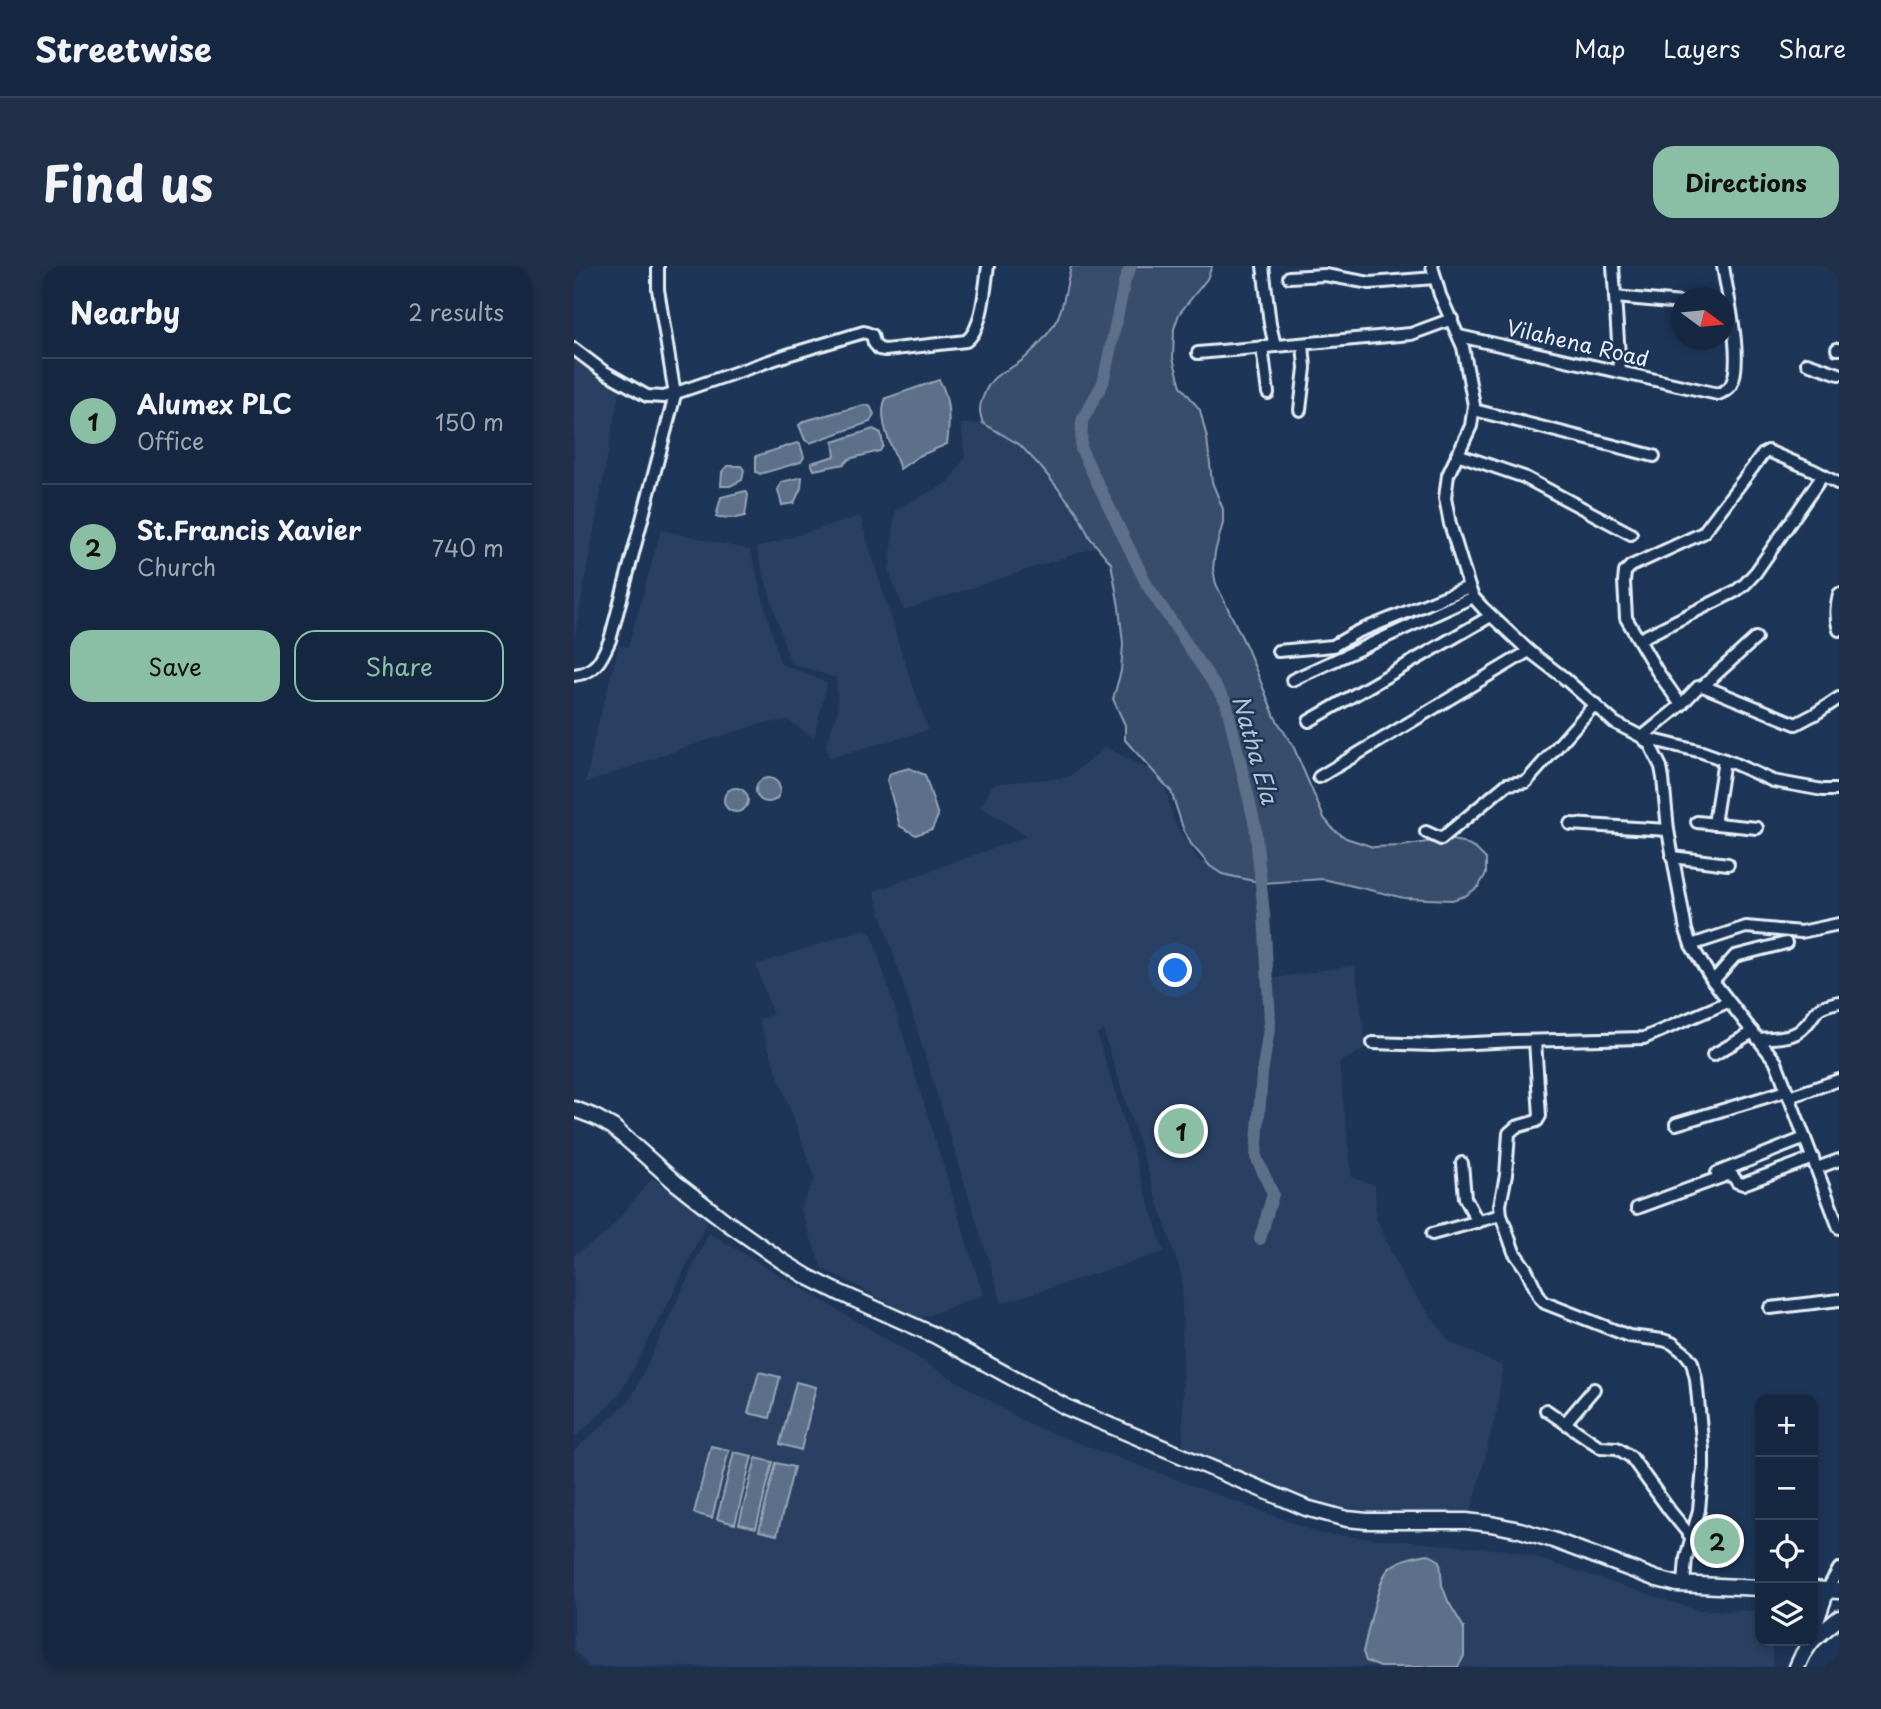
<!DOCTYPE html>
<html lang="en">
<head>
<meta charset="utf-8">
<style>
	body { margin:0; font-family:"Playpen Sans",sans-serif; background:#1f3048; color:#f1f3f6 }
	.controls { position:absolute; right:21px; bottom:21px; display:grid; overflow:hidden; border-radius:14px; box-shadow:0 4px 10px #0003 }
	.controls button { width:63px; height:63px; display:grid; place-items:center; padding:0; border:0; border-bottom:2px solid #35445a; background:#162841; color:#f1f3f6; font:35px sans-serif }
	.compass { position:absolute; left:1097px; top:21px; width:63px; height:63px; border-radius:50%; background:#162841; box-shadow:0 4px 10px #0003; rotate:105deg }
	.you { position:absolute; left:602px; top:705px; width:24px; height:24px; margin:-18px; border:5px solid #fff; border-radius:50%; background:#1a73e8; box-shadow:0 0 0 10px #1a73e833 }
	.badge { display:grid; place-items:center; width:46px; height:46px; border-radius:50%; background:#8abfa5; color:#111; font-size:23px; font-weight:700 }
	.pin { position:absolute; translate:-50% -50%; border:4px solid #fff; box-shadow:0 2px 7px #0006 }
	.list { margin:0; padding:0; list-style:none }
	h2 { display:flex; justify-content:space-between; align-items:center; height:91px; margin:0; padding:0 28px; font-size:30px }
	h2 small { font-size:23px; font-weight:400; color:#9ea6b1 }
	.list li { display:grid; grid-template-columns:46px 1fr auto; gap:21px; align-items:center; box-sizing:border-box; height:126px; padding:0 28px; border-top:2px solid #35445a }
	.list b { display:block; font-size:26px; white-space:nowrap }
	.list p { margin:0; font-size:23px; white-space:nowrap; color:#9ea6b1 }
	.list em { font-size:23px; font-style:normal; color:#9ea6b1 }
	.actions { display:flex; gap:14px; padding:21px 28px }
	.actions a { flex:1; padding:16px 0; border:2px solid #8abfa5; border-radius:21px; text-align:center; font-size:24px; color:#8abfa5 }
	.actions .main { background:#8abfa5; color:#111 }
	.icon { flex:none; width:38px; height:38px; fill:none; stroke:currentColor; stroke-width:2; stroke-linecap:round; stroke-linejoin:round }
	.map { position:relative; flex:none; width:1265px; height:1401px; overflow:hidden; border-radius:21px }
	header { display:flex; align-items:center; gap:42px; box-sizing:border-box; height:98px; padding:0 35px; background:#162841; border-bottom:2px solid #35445a }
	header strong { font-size:33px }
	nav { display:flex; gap:38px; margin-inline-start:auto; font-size:24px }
	.intro { display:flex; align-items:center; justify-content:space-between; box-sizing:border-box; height:168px; padding:0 42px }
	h1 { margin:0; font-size:49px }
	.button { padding:18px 32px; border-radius:21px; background:#8abfa5; color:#111; font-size:24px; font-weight:700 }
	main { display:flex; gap:42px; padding:0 42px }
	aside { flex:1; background:#162841; border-radius:21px; box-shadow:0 4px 10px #0003 }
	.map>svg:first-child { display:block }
	.built { fill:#2a4162 }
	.green { fill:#374d6c; stroke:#909fb2; stroke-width:2 }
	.water { fill:#5d7089; stroke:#95a4b5; stroke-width:2 }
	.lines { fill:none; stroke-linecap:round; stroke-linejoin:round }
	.river { stroke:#5d7089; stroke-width:12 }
	.minor-casing { stroke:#e8f1f8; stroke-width:16 }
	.major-casing { stroke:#e8f1f8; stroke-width:19 }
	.minor { stroke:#1d3557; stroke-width:10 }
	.major { stroke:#1d3557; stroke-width:14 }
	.labels { text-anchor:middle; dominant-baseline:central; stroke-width:5; stroke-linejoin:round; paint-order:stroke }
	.street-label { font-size:21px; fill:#e8f1f8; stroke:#1d3557 }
	.water-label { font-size:23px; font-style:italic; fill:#b7c4d1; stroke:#1d3557 }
</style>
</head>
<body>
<header>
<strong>Streetwise</strong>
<nav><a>Map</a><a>Layers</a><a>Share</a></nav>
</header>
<div class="intro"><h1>Find us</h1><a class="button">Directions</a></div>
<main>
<aside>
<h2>Nearby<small>2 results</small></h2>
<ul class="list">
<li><span class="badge">1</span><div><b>Alumex PLC</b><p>Office</p></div><em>150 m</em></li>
<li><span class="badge">2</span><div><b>St.Francis Xavier</b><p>Church</p></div><em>740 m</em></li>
</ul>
<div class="actions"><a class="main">Save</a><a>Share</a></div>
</aside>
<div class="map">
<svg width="1265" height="1401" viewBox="0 0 1265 1401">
	<rect width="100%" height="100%" fill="#1d3557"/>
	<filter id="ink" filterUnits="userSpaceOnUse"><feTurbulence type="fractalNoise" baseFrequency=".0143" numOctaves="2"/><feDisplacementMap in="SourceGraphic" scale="14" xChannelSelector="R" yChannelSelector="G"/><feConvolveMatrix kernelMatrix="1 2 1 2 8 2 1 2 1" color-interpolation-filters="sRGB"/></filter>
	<g filter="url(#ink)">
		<g class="built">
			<polygon points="0,86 47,116 0,373"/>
			<polygon points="439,156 525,280 330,344 315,306 321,244 375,216 391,191 387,158"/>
			<polygon points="286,250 324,376 354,464 255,492 252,479 264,444 262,412 216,397 182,282"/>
			<polygon points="87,264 176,284 206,397 253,417 240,472 214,454 186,458 114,480 12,517 20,474 45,379 54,381"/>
			<polygon points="531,481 589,511 600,556 626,596 687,585 691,703 696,713 781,699 792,782 765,797 778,912 801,919 802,952 831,1015 876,1076 928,1100 923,1143 897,1247 765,1245 609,1183 608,1011 529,765 523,768 590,986 428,1037 300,625 453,570 407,541 419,518 495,511"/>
			<polygon points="290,663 298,669 409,1029 345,1053 268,1012 248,1003 226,942 241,912 184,753 199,749 182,699"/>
			<polygon points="78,912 135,951 99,1028 45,1130 0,1172 0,989 32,968"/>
			<polygon points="135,967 456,1159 748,1268 941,1285 1123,1344 1186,1345 1186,1375 1199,1375 1199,1401 16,1401 0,1383 0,1185 57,1133"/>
		</g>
		<path class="green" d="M 497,0 L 638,0 L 633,13 L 605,48 L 600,63 L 599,92 L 607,120 L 626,144 L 633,172 L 638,216 L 649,243 L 649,257 L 641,286 L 639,303 L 642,318 L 673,382 L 701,451 L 720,482 L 750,552 L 759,563 L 772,572 L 799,581 L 827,580 L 873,573 L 888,576 L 902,583 L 912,593 L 912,608 L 904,621 L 891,630 L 878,634 L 830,632 L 749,613 L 689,617 L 648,608 L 636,600 L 617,578 L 610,565 L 597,525 L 551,474 L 551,459 L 539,433 L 547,405 L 549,378 L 545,341 L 537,297 L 516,272 L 503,246 L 466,200 L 446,179 L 409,157 C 405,146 405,141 409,131 C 419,103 432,109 452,91 C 463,81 476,67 483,53 C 490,41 493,14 497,0 Z"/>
		<g class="water">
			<path d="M 365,114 C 376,131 376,158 373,178 L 345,190 L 326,203 C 319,182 302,153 312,132 Z"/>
			<polygon points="290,139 296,140 300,148 296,156 236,177 231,174 225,159 230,155"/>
			<polygon points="299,163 307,167 309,180 306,185 275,193 270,198 240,204 237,197 261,190 259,176"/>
			<polygon points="223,177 226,178 230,191 227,196 186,208 182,206 182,190"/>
			<polygon points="153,200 167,200 170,204 168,214 156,220 147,220 148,206"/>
			<polygon points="228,211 227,222 220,237 208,239 204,224 207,216"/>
			<polygon points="172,225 174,229 171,250 162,252 142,251 147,231"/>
			<polygon points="335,502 351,509 364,550 358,563 342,569 326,560 313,514 317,507"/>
			<circle cx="194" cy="524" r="12"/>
			<circle cx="162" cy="534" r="12"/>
			<polygon points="185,1106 206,1111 196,1152 174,1147"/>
			<polygon points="222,1116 242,1121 227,1184 206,1178"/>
			<polygon points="137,1180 155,1184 138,1252 120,1247"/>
			<polygon points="160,1186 178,1190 161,1258 143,1253"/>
			<polygon points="182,1192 199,1196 182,1262 165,1258"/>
			<polygon points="202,1197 220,1201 203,1269 185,1265"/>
			<path d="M 854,1288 L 866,1295 L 868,1319 L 874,1335 L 890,1362 L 890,1390 L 884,1401 L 806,1401 L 792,1395 L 789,1386 C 793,1369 804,1316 813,1305 C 823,1293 840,1291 854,1288 Z"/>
		</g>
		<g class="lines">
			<polyline class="river" points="557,0 551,14 529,117 508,155 507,183 573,319 652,436 681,559 690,648 696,756 688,808 682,891 699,928 686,973"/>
			<defs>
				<g id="minor">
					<polyline points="689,0 696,58 701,80"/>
					<polyline points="858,0 866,29 889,81 900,139 897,160 874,209 871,232 876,258 895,321 899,331 909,342 955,385 989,411 1041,457 1068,471 1076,479 1087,501 1089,512 1094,564 1112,664 1117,679 1139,715 1202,796 1265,962"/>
					<polyline points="1039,0 1046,105"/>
					<polyline points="715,11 751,9 796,17 861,12"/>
					<polyline points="1041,31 1108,37"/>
					<path d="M 885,70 L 1144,128 C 1149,126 1154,124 1157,119 C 1170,95 1153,28 1149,0"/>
					<polyline points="688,81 694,127"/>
					<path d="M 0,83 L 29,105 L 73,130 L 90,131 L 213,89 L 290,66 L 298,69 L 300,77 L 305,83 L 311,84 L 392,75 C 409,64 411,19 414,0"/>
					<polyline points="1263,83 1265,83"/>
					<polyline points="624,87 837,68 878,53"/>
					<polyline points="1233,97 1265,108"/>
					<polyline points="726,144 731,102 729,78"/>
					<polyline points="900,144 1080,190"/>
					<polyline points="883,188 950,211 1057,268"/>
					<path d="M 1265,328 C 1262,341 1261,351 1265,364"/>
					<polyline points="1066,373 1162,325 1171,318 1182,306 1249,209"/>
					<polyline points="704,385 759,380 783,366 895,321"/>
					<path d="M 0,409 C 22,407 28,392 36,374 L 101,129 L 84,23 L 84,0"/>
					<polyline points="718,414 899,331"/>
					<polyline points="1129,420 1182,372"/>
					<polyline points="1107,439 1124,421 1129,420 1222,458 1241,448 1265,432"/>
					<polyline points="735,455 917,350"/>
					<polyline points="1068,471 1107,439 1083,405 1052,352 1050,316 1051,306 1057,300 1129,267 1189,188 1194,185 1239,204 1265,218"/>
					<polyline points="1071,472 1128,486 1159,497 1199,515 1249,524 1265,524"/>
					<polyline points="745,511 955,385"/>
					<polyline points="1123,556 1183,562"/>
					<polyline points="996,558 1094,564"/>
					<polyline points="1140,558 1150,494"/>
					<polyline points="852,566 867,573 933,518 952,516 1021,438"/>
					<polyline points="1098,591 1154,598"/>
					<polyline points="1117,679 1172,661 1227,666 1265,658"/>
					<polyline points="1139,715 1161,690 1212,677"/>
					<path d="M 1184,773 C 1196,772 1215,772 1224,766 C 1245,751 1233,742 1265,736"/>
					<polyline points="961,775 966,850 963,855 942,861 935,867 932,909 926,939 927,949 940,986 952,1003 966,1032 971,1037 1055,1070 1089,1074 1098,1077 1112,1088 1118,1096 1122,1113 1129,1184 1129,1202 1125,1244 1112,1292 1110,1318"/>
					<polyline points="799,777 858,779 941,775 1070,772 1154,736"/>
					<polyline points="1139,789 1179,766"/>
					<polyline points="1215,831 1265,814"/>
					<polyline points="1102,858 1212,825"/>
					<polyline points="888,897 891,932 904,956"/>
					<polyline points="1243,902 1265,894"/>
					<polyline points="1143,907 1231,872"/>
					<polyline points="1063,942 1153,909 1159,910 1163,916 1169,918 1239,892"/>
					<polyline points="858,968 927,949"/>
					<polyline points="1196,1042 1265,1034"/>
					<polyline points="972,1144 1026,1181 1043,1182 1057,1191 1096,1245 1118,1272"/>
					<polyline points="991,1157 1020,1123"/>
					<polyline points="1253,1324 1265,1303"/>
				</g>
				<g id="major">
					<polyline points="0,843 21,851 39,861 102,917 151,955 208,995 234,1011 264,1026 360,1069 492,1141 732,1242 773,1253 793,1255 892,1255 917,1258 946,1264 979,1274 1083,1313 1103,1318 1186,1322"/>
					<polyline points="1239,1323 1265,1325"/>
					<polyline points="1239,1364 1253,1324"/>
					<polyline points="1239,1374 1265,1352"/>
					<polyline points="1223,1401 1229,1388 1238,1375"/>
				</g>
			</defs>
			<use href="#minor" class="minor-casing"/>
			<use href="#major" class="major-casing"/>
			<use href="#minor" class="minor"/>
			<use href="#major" class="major"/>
		</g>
	</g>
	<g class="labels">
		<g class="street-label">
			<text transform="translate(1004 76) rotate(13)">Vilahena Road</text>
		</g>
		<g class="water-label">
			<text transform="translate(682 483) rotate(74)">Natha Ela</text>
		</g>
	</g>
</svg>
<div class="controls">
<button>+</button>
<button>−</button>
<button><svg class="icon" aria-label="locate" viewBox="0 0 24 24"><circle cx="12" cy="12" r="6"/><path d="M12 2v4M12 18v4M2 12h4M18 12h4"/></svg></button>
<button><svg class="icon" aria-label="layers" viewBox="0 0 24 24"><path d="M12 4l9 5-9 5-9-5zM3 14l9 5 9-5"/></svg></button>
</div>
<svg class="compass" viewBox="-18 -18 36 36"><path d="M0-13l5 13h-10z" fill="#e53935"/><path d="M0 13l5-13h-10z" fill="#9ea6b1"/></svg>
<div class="you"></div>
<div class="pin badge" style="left:607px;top:865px">1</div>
<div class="pin badge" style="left:1143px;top:1275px">2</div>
</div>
</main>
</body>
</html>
